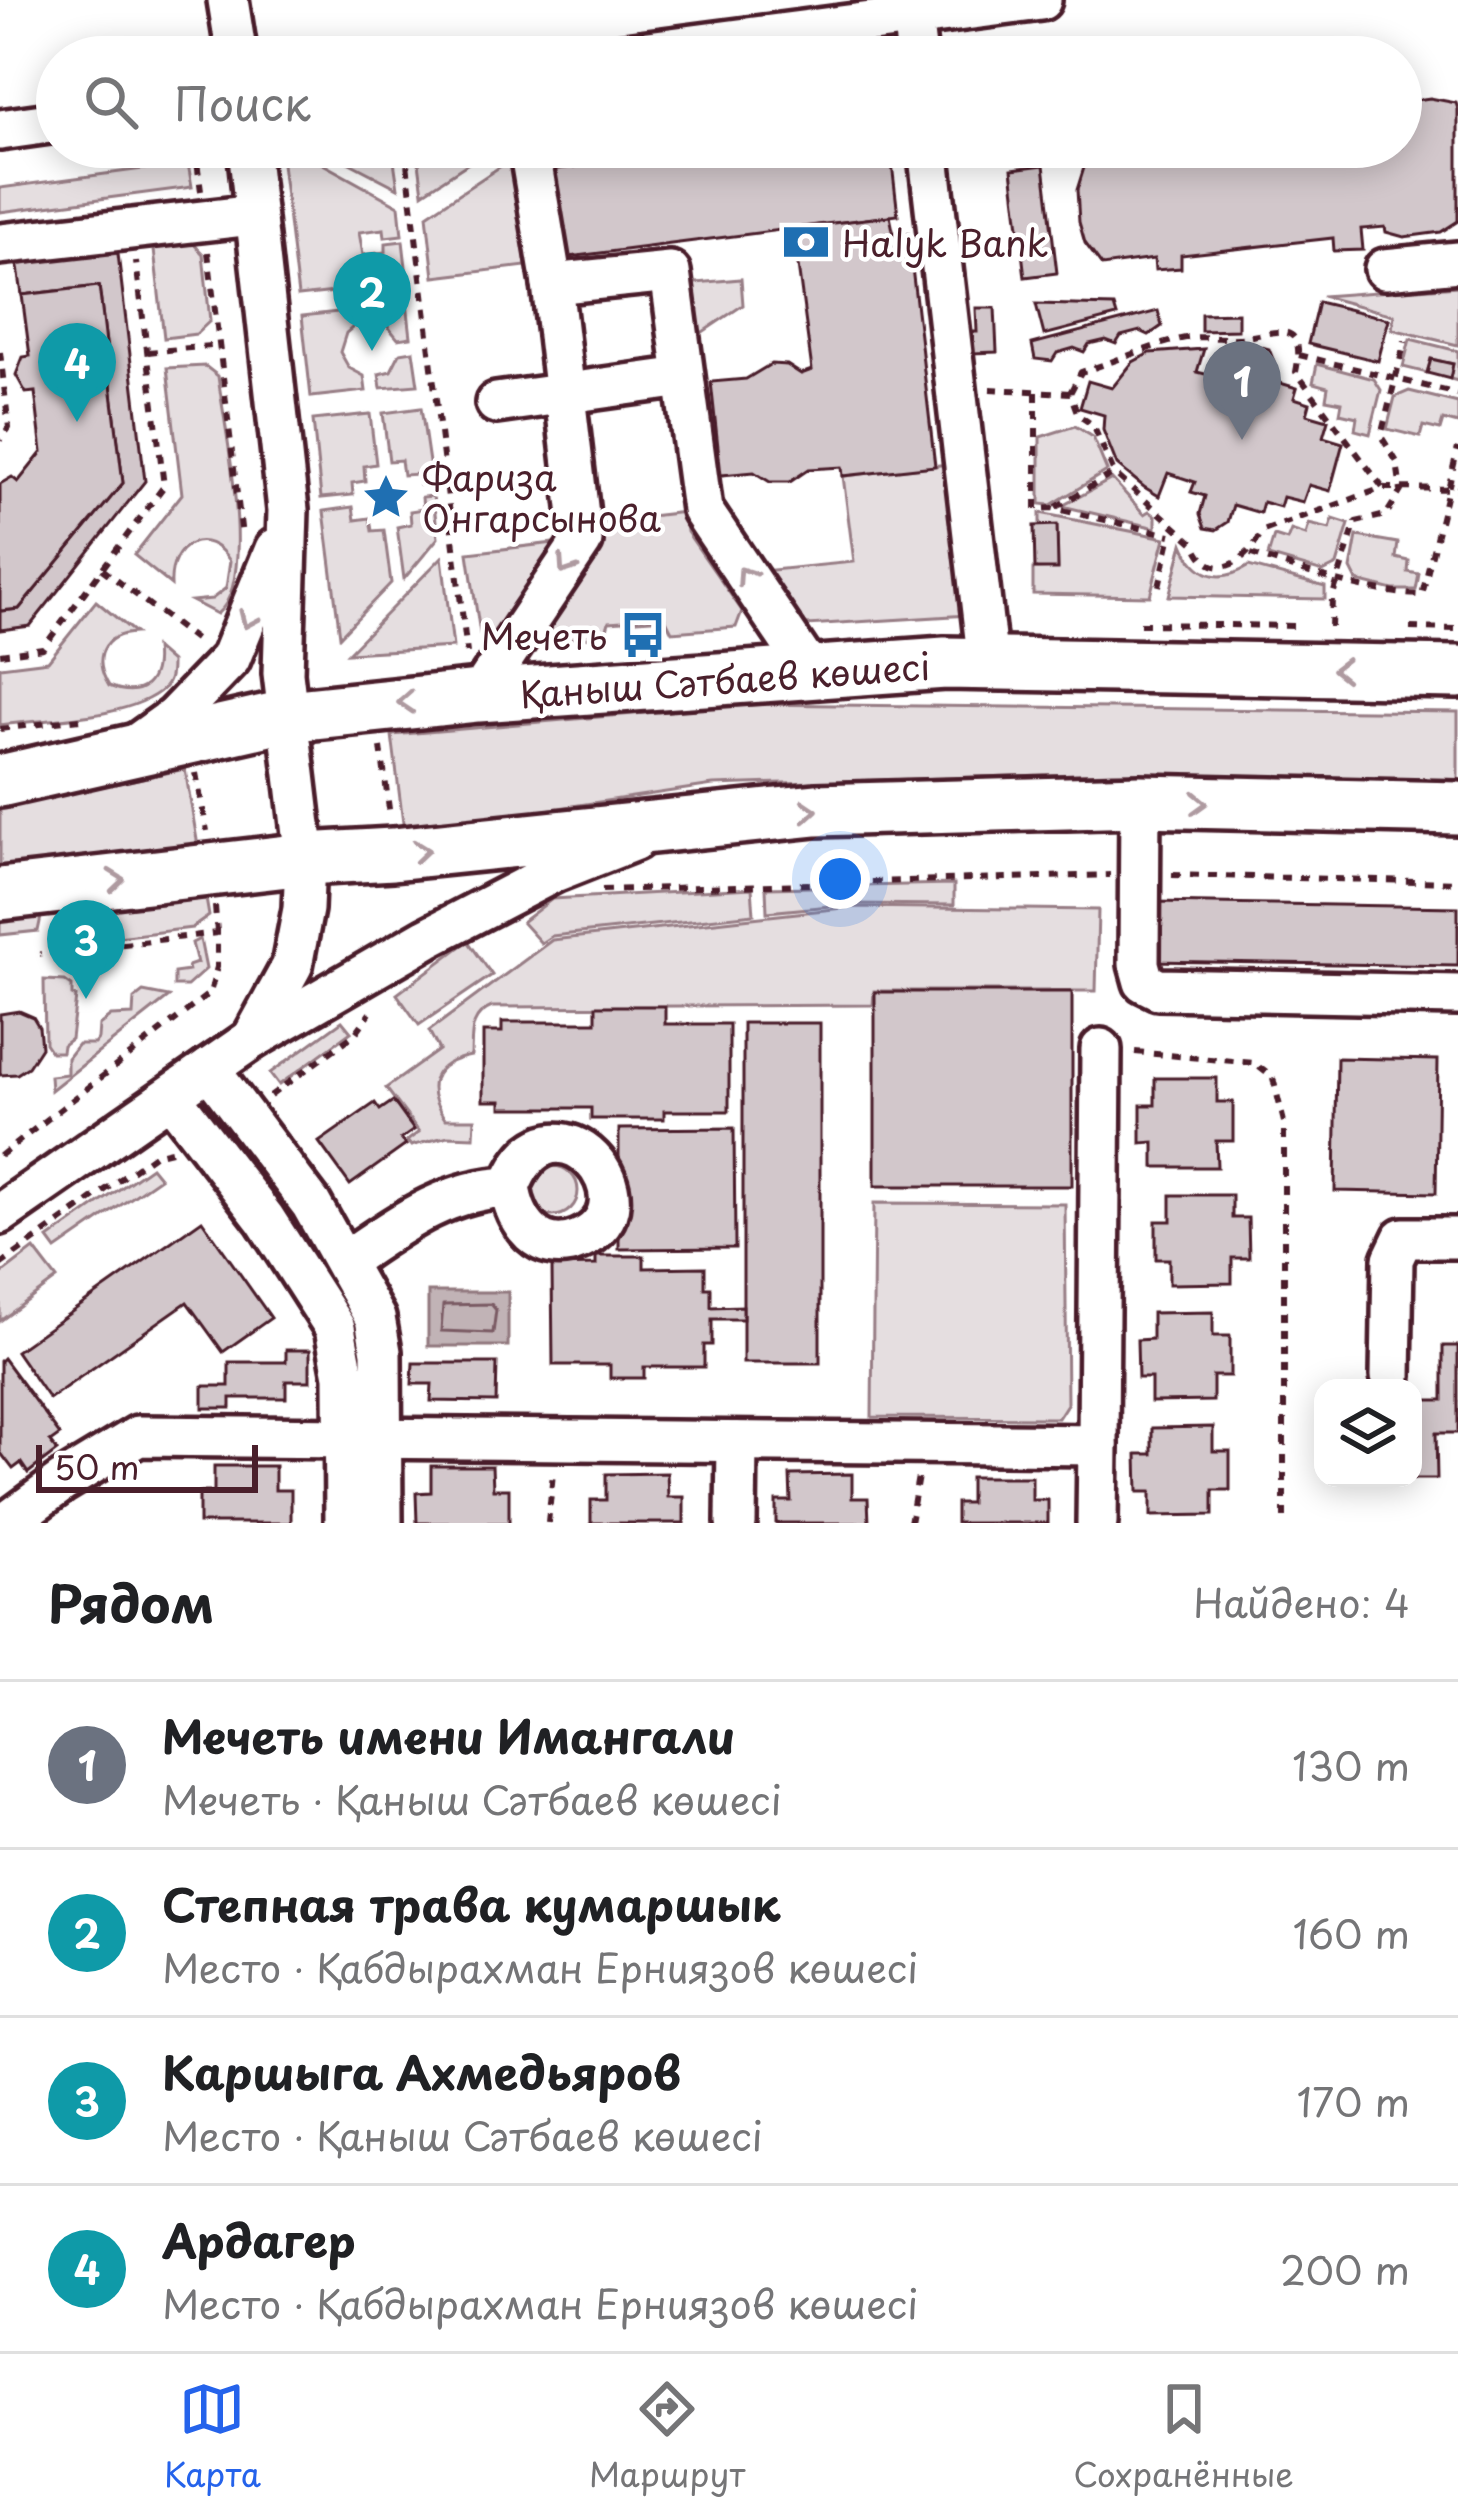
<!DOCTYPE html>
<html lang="ru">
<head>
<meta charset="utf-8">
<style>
	body { margin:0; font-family:"Playpen Sans",sans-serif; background:#f6f6f6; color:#202124 }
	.controls { position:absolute; right:36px; bottom:36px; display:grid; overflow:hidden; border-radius:24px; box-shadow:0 6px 30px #0003 }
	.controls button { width:108px; height:108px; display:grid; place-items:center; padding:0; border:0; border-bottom:3px solid #e0e0e0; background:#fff; color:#202124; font:60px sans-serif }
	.scale { position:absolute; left:36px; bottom:30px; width:222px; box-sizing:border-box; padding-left:12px; border:6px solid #4a1f2b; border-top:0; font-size:33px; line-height:42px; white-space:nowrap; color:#4a1f2b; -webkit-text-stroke:9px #fff; paint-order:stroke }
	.you { position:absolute; left:840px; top:879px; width:42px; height:42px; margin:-30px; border:9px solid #fff; border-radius:50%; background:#1a73e8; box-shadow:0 0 0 18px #1a73e833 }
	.badge { display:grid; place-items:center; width:78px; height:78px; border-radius:50%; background:#2563eb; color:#fff; font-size:39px; font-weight:700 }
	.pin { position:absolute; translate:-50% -99px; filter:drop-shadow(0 3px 6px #0008) }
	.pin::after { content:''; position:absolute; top:63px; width:42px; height:36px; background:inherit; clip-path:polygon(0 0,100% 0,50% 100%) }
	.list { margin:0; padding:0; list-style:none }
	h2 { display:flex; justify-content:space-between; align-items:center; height:156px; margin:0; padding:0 48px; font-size:51px }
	h2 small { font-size:39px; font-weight:400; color:#757577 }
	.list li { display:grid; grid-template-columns:78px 1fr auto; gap:36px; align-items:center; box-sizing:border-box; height:168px; padding:0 48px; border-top:3px solid #e0e0e0 }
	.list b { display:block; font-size:45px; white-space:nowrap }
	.list p { margin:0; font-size:39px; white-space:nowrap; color:#757577 }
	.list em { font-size:39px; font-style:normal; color:#757577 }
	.icon { flex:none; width:66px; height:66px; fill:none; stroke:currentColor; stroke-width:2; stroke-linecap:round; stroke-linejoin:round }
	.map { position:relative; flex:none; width:1458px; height:1523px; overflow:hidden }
	.search { position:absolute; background:#fff; box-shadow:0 6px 30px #0003; left:36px; right:36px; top:36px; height:132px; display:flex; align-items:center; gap:30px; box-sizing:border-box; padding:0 42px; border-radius:66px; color:#757577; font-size:45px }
	.sheet { height:828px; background:#fff }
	nav { display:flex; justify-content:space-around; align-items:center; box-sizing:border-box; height:168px; border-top:3px solid #e0e0e0; background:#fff; font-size:33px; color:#757577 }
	nav a { display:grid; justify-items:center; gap:6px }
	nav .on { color:#2563eb }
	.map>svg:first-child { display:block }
	.green { fill:#e5dee0; stroke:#987e86; stroke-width:3 }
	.water { fill:#c1b3b6; stroke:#91787e; stroke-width:3 }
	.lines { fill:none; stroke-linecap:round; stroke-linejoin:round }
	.shore { stroke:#7a5a63; stroke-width:3 }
	.building { fill:#d2c7cb; stroke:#4a1f2b; stroke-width:3 }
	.minor-casing { stroke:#4a1f2b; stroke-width:48 }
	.major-casing { stroke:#4a1f2b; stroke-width:60 }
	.path { stroke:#4a1f2b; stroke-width:6; stroke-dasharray:9 9; stroke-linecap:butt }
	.minor { stroke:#fff; stroke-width:39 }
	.major { stroke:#fff; stroke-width:51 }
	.oneway { stroke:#ae9aa0 }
	.labels { text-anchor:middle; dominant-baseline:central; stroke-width:9; stroke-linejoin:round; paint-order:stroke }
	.poi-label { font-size:36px; fill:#4a1f2b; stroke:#fff; text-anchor:start }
	.street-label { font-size:36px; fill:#4a1f2b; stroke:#fff }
</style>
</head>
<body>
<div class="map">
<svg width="1458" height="1523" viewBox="0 0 1458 1523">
	<rect width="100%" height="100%" fill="#fff"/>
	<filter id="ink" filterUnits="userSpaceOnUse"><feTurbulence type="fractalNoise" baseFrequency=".00833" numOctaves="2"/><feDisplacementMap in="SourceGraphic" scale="24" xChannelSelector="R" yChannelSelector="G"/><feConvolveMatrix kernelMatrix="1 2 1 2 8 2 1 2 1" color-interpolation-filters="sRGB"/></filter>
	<g filter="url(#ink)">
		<g class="green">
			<polygon points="280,147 292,147 399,206 402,235 385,237 384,229 359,232 363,255 386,252 386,243 403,241 408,284 298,296"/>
			<polygon points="319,147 392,147 398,188"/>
			<polygon points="417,147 493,147 423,193"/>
			<polygon points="513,158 526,266 434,277 427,215"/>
			<polygon points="188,163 192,187 0,212 0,188"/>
			<polygon points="188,238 203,254 210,321 196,334 164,338 153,241"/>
			<polygon points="741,279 743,305 691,340 684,284"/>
			<polygon points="1458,286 1458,345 1392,329 1394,315 1322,296"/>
			<polygon points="407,303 411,337 398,339 385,323 373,322 371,308"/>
			<polygon points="356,310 358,323 346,333 340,352 349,368 364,376 366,391 311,397 302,316"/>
			<polygon points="1410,339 1458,351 1458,381 1450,379 1453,364 1431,359 1427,373 1403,367"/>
			<polygon points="413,351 418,385 381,388 379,374 391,371 400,353"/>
			<polygon points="1317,364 1374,379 1381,390 1370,434 1355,430 1357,417 1340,413 1342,402 1326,399 1328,387 1313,383"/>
			<path d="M 205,366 L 218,376 C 224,426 259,581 217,614 L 192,601 L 212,599 L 226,588 L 230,561 C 206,524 169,544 171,585 L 134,555 L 182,494 L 167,368 Z"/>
			<polygon points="1409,391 1458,403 1458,424 1443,420 1440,430 1423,426 1420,437 1387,429 1395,397"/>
			<polygon points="421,408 432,483 420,485 418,474 403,475 401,460 389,461 383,413"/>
			<polygon points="370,414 376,464 364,466 365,481 352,483 353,495 321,498 313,420"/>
			<polygon points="1075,426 1093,437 1107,471 1051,505 1040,504 1040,437"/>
			<polygon points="949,464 968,615 791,626 762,571 854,562 843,476"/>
			<polygon points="1112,479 1144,514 1149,511 1156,516 1156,528 1062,506"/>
			<polygon points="433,496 438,538 404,579 397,527 411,524 410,511 423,509 422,497"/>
			<polygon points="353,507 355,520 370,518 372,531 384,530 391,583 340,636 324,511"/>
			<polygon points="685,512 687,532 742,611 736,627 672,632 665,618 609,622 605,636 552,640 540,623 589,523"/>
			<polygon points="1040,513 1165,538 1150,596 1033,594 1033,569 1058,568 1057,526 1040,526"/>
			<polygon points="1333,519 1349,524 1337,565 1323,572 1268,556 1274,536 1287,540 1291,530 1306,535 1309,524 1330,529"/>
			<polygon points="1357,536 1398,543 1396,558 1409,561 1408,572 1419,574 1416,590 1393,590 1357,581 1351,569"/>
			<polygon points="563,542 482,647 468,553"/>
			<path d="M 1183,544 C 1196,576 1219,585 1249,566 L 1325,587 L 1325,599 L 1169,596 Z"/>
			<polygon points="442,557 453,647 348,653"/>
			<path d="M 96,601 L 135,633 C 103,634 92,658 109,686 C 144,700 159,681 155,648 L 171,662 C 171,672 171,681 164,688 C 131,719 44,719 0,725 L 0,667 L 48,661 Z"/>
			<polygon points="749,704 1458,712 1458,780 1112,773 713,785 404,831 392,735"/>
			<polygon points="185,769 198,846 0,871 0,808"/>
			<polygon points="954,884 954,905 851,904 767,912 766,888"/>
			<polygon points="752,888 754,914 552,936 541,943 522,922 552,899"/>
			<polygon points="205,893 209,916 192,928 60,944 75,905"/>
			<path d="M 852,907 L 1098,910 L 1096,991 L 874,991 L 873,1005 L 492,1007 C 469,1016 472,1034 471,1056 C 431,1063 423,1087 445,1119 L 475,1119 L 474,1137 L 448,1136 L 411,1146 L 407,1141 L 419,1132 L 386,1088 L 439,1050 L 429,1031 L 552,940 Z"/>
			<polygon points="0,909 37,909 41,917 38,931 0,935"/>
			<polygon points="200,939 206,969 187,986 174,986 174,973 189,971 188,966 197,963 192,943"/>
			<polygon points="468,941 492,975 419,1025 397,994"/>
			<polygon points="44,980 65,981 72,986 72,995 76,997 71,1039 63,1045 62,1052 51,1052 45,1043"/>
			<polygon points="143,992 169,997 51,1090 50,1076 67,1074 67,1058 78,1044 94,1044 98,1039 99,1025 111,1016 133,1015 134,999"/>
			<polygon points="342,1021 351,1032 279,1085 270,1073"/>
			<circle cx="553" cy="1191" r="25"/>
			<polygon points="151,1167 160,1178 56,1250 48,1239"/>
			<polygon points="874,1203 1065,1204 1067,1404 1058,1418 872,1417"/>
			<polygon points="34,1249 57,1279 0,1321 0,1275"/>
		</g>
		<rect class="water" x="428" y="1292" width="80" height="54"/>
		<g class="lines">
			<polygon class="shore" points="491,1304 496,1310 493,1333 441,1331 443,1305"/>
		</g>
		<g class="building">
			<polygon points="1430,98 1456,103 1458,109 1458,221 1441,232 1404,237 1386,232 1385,227 1361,229 1363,250 1334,251 1333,238 1181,255 1181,268 1155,270 1154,259 1102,266 1085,243 1079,222 1077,190 1087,158 1171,147 1401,147 1401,102"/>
			<polygon points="731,147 890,147 898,215 561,258 549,170"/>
			<polygon points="1044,165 1057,273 1025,277 1012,169"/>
			<polygon points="890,216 894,235 908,233 935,466 843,476 842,467 809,469 790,482 770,482 754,472 721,475 711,382 746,379 771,364 787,365 801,374 812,370 793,228"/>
			<polygon points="108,248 118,254 145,481 30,626 0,630 0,611 19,609 123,483 99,286 22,295 17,260"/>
			<polygon points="99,286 123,483 19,609 0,611 0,484 12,477 18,482 42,452 35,392 26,393 16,375 23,357 30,356 22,295"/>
			<polygon points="1318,302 1389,319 1378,361 1308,344"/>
			<polygon points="1036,304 1114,306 1117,316 1044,335"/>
			<polygon points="976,308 995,308 997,352 972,353 971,332 977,332"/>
			<polygon points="1158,311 1162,326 1149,335 1140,331 1121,336 1116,344 1106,340 1089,344 1084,352 1074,348 1057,353 1052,361 1035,359 1032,344"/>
			<polygon points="1238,313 1238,330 1201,331 1201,314"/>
			<polygon points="1258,346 1269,349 1274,362 1270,380 1297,388 1294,398 1310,403 1307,414 1328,420 1323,437 1343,443 1330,491 1309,485 1303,502 1283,497 1280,507 1263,502 1260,513 1233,505 1228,522 1216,530 1205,528 1200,514 1205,496 1191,492 1195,482 1168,473 1159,496 1144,487 1117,465 1103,430 1104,415 1080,408 1088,381 1112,388 1133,362 1150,353 1204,349 1197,372 1225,379 1227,369 1241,372 1246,355"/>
			<polygon points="1431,359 1453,364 1450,379 1427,373"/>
			<polygon points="1057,525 1058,569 1035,569 1034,526"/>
			<polygon points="1153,902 1458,907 1458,966 1152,961"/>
			<rect x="875" y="992" width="197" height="194"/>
			<polygon points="596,1006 665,1006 665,1024 729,1024 729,1111 664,1111 664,1119 591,1119 591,1108 501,1108 501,1101 483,1101 483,1032 502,1032 502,1022 596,1022"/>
			<polygon points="19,1011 33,1017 39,1027 41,1047 28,1067 17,1074 0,1075 0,1014"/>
			<rect x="743" y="1023" width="77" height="340"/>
			<polygon points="1337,1058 1438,1060 1436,1193 1335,1191"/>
			<polygon points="1155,1078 1217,1078 1217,1102 1233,1102 1233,1141 1216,1141 1217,1167 1154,1167 1154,1142 1141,1143 1141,1105 1155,1105"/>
			<polygon points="393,1101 414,1130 401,1139 406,1145 350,1185 319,1142 375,1103 380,1110"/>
			<polygon points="734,1128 735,1248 619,1249 619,1129"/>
			<polygon points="278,1184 292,1205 273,1218 259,1197"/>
			<polygon points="1171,1195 1232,1195 1232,1218 1248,1218 1249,1258 1232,1258 1232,1283 1169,1284 1169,1259 1156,1259 1156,1221 1171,1221"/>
			<polygon points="202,1220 271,1318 223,1352 187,1302 49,1399 16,1351"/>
			<polygon points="596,1256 644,1256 644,1268 705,1267 705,1288 711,1288 711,1307 743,1306 743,1319 712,1319 712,1345 704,1345 704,1367 644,1367 644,1378 610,1378 610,1365 553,1365 552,1266 596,1265"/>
			<polygon points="1213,1312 1213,1336 1230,1336 1230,1376 1213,1376 1213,1401 1151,1402 1151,1378 1138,1378 1137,1340 1152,1339 1152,1313"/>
			<polygon points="1443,1346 1458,1346 1458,1433 1436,1433 1437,1479 1378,1479 1413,1478 1413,1400 1443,1400"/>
			<polygon points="286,1350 310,1350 310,1381 286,1381 286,1398 231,1398 231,1408 203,1408 203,1386 229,1386 229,1362 286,1362"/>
			<polygon points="3,1358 60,1435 50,1442 57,1451 28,1473 21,1463 13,1469 0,1452 0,1361"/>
			<polygon points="413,1363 497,1363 496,1402 431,1401 432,1384 412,1384"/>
			<polygon points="1213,1427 1213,1451 1230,1451 1230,1490 1213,1490 1213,1515 1151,1516 1151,1492 1138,1492 1137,1454 1152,1454 1152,1428"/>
			<polygon points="214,1466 275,1466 275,1490 291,1490 291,1523 199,1523 199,1492 214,1492"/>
			<polygon points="431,1466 492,1466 493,1489 509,1489 509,1523 417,1523 416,1493 431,1492"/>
			<polygon points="667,1473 668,1497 684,1497 684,1523 591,1523 591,1500 606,1500 606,1474"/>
			<polygon points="852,1474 852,1498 868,1498 869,1523 776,1523 776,1501 791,1501 790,1475"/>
			<polygon points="970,1477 1032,1477 1032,1500 1048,1500 1048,1523 956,1523 956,1503 970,1503"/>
		</g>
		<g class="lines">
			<defs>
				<g id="minor">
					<polyline points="228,0 237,57"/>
					<polyline points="912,17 917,57"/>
					<polyline points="602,57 1041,0"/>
					<polyline points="0,130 57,122"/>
					<polyline points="248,147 288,510 283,673 305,859 303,909 292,966 252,1039"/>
					<polyline points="529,147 552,284"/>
					<polyline points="928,147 988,664"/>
					<polyline points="0,244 254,215"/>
					<polyline points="1385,269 1458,262"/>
					<polyline points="496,403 683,377"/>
					<polyline points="478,696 582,541 552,284 670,272 702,510 811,672"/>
					<polyline points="135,745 174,717 230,659 275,549"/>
					<polyline points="1140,801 1139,964 1144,982 1158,989 1458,995"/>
					<polyline points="209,1069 311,1204 375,1318 381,1352 382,1523"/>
					<polyline points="171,1097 265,1219 335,1328 344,1376 345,1523"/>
					<polyline points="0,1214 252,1039 427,938 554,872 635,840"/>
					<path d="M 345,1261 C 397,1226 445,1189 510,1187 C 515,1222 539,1257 579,1240 C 662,1205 553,1077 510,1187"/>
					<polyline points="1391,1376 1393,1259 1403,1238 1458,1238"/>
					<polyline points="6,1523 62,1482 138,1436 1098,1445 1101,1049"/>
					<polyline points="736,1523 737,1442"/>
					<polyline points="1097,1523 1098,1445"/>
				</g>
				<g id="major">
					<polyline points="0,781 286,716 478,696 945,663 1458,672"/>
					<polyline points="0,894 305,859 393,854 816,810 1140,801 1458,808"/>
				</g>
			</defs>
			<use href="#minor" class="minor-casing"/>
			<use href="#major" class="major-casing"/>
			<g class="path">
				<polyline points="195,147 201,191"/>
				<polyline points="405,147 467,653"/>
				<polyline points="208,252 242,536"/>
				<polyline points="0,352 9,428 0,440"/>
				<polyline points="148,352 220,345"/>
				<polyline points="1299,355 1458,394"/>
				<path d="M 990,389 L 1070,393 L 1078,415 L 1093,425 L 1114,473 L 1195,544 C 1213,588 1248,560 1263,531 L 1383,488 L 1296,372 C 1308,313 1269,336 1238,338 C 1219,339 1199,335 1181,339 C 1147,347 1114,362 1081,372 L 1070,393"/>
				<polyline points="1036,392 1036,509 1053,508 1171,535"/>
				<polyline points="1384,488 1458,489"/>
				<polyline points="1056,507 1114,473"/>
				<path d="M 1251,554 C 1307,572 1363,593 1422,595 L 1458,448"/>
				<polyline points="102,569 201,644"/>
				<polyline points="1159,586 1171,535"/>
				<polyline points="1140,624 1301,626"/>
				<polyline points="1331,627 1332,598 1356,522 1386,515 1401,491 1397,462 1381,436 1405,341"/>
				<polyline points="1410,628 1458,629"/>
				<polyline points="0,654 43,648 164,486 136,262"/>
				<polyline points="0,729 80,719"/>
				<polyline points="381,747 390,817"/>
				<polyline points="196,773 207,831"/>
				<polyline points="1172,875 1458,882"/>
				<polyline points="602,890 1110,875"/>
				<polyline points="215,906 217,933"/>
				<polyline points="1135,1052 1254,1063 1273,1078 1284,1122 1284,1523"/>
				<polyline points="270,1096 355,1034 370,1013"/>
				<polyline points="0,1156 210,993 217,967 217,933 40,954"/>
				<polyline points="0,1265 154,1155 171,1151"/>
				<polyline points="548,1523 553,1473"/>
				<polyline points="910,1523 918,1476"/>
			</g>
			<use href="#minor" class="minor"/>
			<use href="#major" class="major"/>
		</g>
		<defs><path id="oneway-chevron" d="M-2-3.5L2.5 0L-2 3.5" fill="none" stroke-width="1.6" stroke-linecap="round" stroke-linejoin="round" transform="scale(3)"/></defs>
		<g class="oneway">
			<use href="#oneway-chevron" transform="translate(566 566) rotate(124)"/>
			<use href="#oneway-chevron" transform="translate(745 575) rotate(-124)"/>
			<use href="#oneway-chevron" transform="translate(248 620) rotate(114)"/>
			<use href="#oneway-chevron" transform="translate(1341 670) rotate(-179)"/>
			<use href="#oneway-chevron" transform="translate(406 702) rotate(176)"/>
			<use href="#oneway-chevron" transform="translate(1199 803) rotate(2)"/>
			<use href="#oneway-chevron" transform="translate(809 811) rotate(-4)"/>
			<use href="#oneway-chevron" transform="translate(421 851) rotate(-6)"/>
			<use href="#oneway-chevron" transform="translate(116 880) rotate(-6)"/>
		</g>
	</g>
	<defs>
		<symbol id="bank-bare" viewBox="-9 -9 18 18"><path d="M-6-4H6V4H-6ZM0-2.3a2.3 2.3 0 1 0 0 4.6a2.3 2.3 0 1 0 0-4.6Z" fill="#1f6fb2" stroke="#fff" stroke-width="2.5" paint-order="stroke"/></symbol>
		<symbol id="sight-bare" viewBox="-9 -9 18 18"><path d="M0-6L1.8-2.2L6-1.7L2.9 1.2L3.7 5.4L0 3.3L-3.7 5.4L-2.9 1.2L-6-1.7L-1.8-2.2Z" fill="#1f6fb2" stroke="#fff" stroke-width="2.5" paint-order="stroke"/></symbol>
		<symbol id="bus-bare" viewBox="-9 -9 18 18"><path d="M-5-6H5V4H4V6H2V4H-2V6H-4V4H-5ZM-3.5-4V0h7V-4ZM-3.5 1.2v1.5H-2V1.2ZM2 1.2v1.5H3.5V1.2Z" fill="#1f6fb2" stroke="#fff" stroke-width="2.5" paint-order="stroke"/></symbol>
	</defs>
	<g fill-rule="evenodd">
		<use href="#bank-bare" x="773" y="209" width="66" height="66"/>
		<use href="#sight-bare" x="353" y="464" width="66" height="66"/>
		<use href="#bus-bare" x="610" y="602" width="66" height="66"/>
	</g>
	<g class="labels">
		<g class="poi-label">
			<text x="842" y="242">Halyk Bank</text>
			<text x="422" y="476">Фариза<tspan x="422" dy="41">Онгарсынова</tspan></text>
			<text x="607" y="635" text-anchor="end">Мечеть</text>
		</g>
		<g class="street-label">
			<text transform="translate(725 679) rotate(-4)">Қаныш Сәтбаев көшесі</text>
		</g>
	</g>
</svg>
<div class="controls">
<button><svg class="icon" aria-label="layers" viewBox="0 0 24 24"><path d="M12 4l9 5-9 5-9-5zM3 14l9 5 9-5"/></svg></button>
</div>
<div class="scale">50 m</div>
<div class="you"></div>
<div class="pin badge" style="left:1242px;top:440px;background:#6b7280">1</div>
<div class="pin badge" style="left:372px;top:351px;background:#0f9aa8">2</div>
<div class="pin badge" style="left:86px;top:999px;background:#0f9aa8">3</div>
<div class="pin badge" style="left:77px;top:422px;background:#0f9aa8">4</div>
<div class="search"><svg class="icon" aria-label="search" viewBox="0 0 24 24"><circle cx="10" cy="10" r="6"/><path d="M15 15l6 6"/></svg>Поиск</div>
</div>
<section class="sheet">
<h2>Рядом<small>Найдено: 4</small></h2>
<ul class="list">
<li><span class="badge" style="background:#6b7280">1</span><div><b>Мечеть имени Имангали</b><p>Мечеть · Қаныш Сәтбаев көшесі</p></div><em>130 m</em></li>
<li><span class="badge" style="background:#0f9aa8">2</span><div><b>Степная трава кумаршык</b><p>Место · Қабдырахман Ерниязов көшесі</p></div><em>160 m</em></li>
<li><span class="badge" style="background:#0f9aa8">3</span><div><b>Каршыга Ахмедьяров</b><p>Место · Қаныш Сәтбаев көшесі</p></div><em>170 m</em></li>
<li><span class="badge" style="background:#0f9aa8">4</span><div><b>Ардагер</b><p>Место · Қабдырахман Ерниязов көшесі</p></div><em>200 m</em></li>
</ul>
</section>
<nav>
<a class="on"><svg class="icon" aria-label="map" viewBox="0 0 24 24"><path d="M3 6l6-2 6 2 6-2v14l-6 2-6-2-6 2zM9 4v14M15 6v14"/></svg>Карта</a>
<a><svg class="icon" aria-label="directions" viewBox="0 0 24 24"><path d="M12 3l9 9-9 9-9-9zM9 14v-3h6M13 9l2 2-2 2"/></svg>Маршрут</a>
<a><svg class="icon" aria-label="saved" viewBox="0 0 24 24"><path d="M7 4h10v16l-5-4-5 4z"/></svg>Сохранённые</a>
</nav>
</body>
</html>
